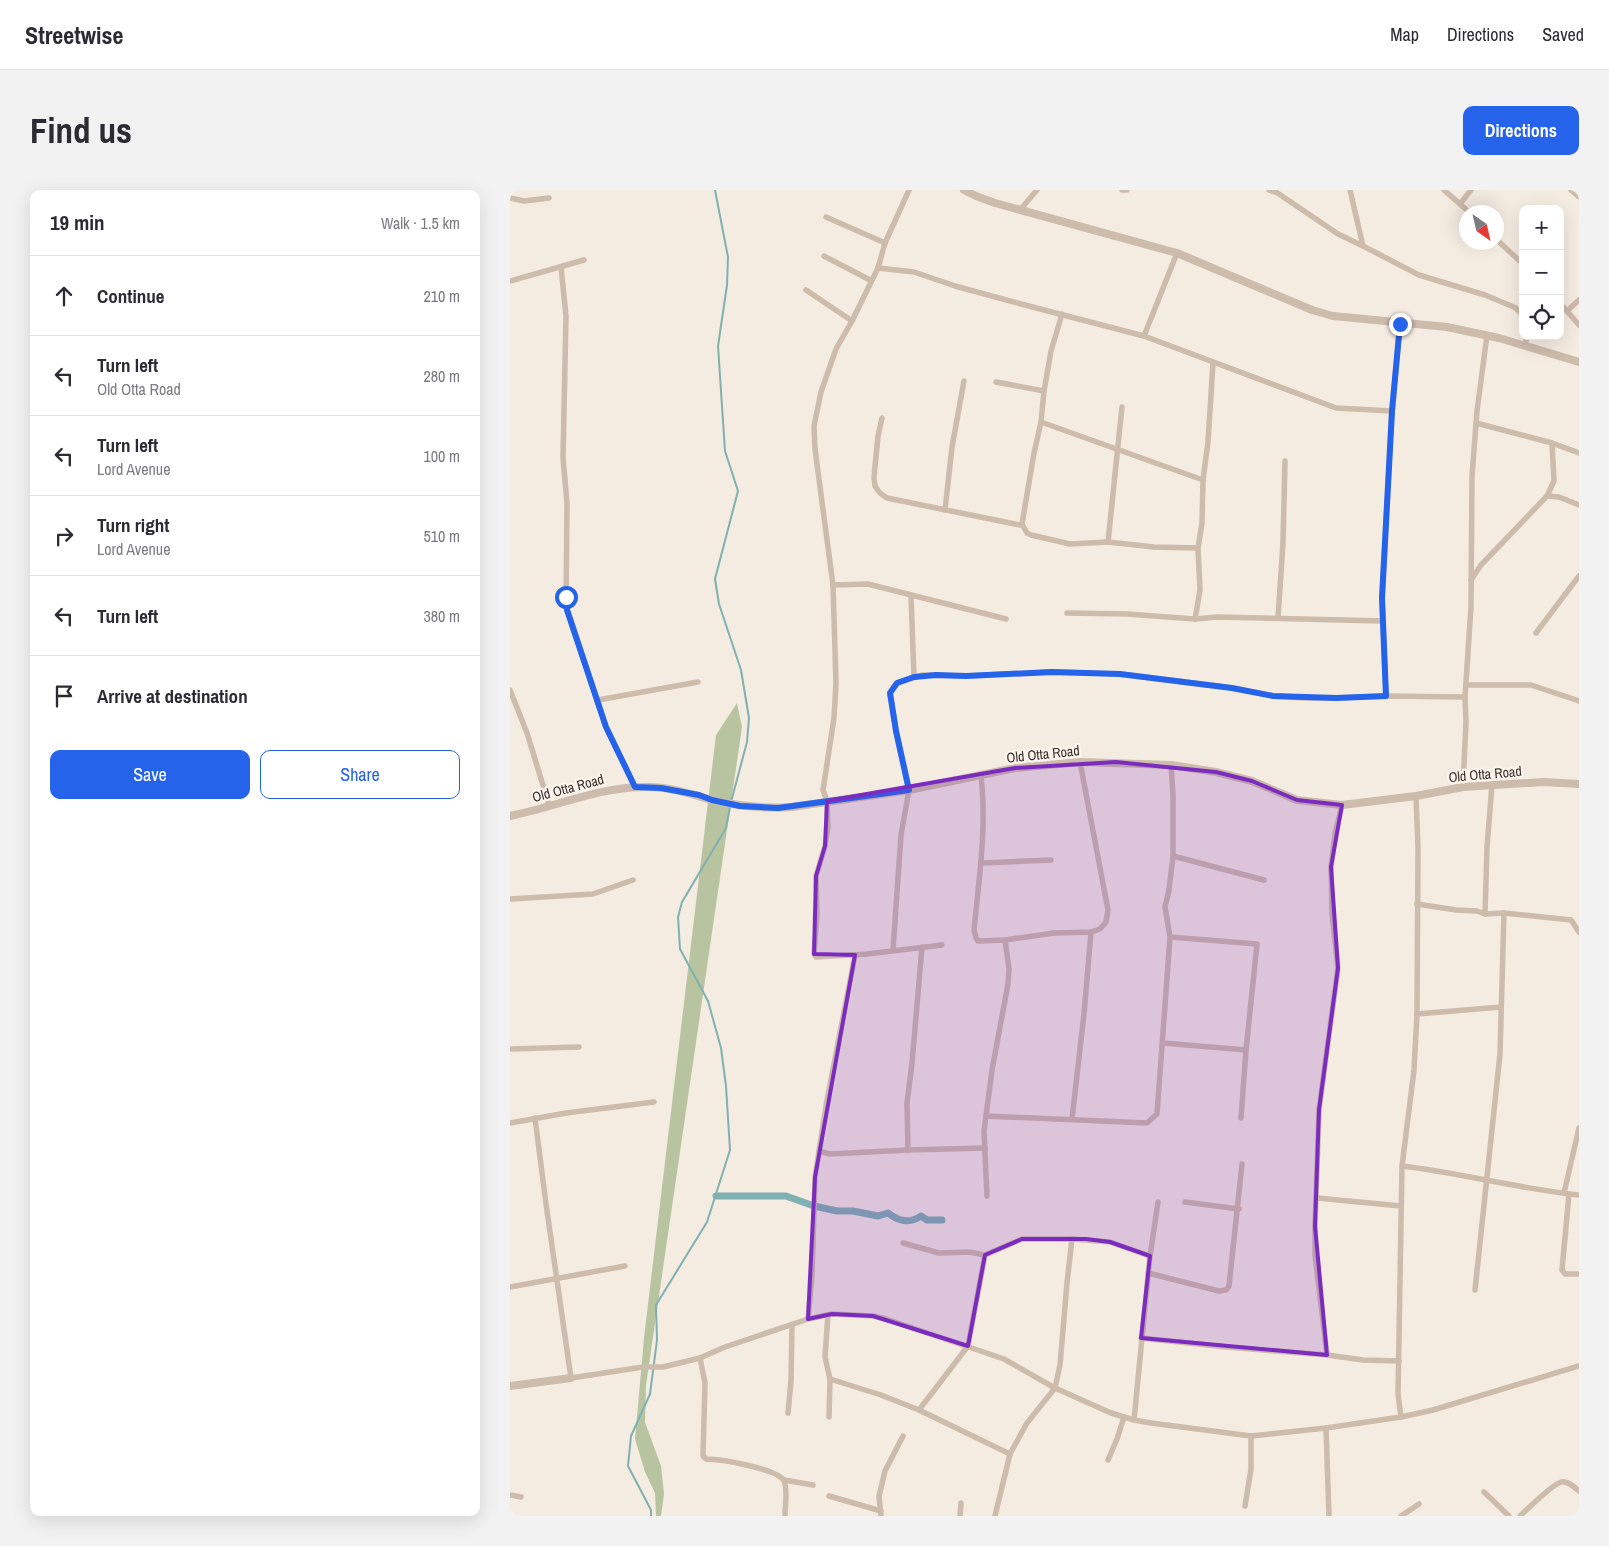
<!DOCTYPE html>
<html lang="en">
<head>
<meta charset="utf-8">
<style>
	body { margin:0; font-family:"Archivo Narrow",sans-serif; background:#f2f2f3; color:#2b2b33 }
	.controls { position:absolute; right:15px; top:15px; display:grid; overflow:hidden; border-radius:10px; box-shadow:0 5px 20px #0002 }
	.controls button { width:45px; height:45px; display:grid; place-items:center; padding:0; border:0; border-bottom:1px solid #e1e1e2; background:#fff; color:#2b2b33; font:25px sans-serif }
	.compass { position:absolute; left:949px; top:15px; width:45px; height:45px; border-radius:50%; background:#fff; box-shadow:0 5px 20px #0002; rotate:146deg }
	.stop { position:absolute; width:15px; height:15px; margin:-11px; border:4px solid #2563eb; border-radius:50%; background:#fff }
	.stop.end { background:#2563eb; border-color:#fff; box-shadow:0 1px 5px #0008 }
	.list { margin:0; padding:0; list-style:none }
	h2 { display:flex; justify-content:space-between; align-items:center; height:65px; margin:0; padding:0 20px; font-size:21px }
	h2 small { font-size:16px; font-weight:400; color:#7c7c81 }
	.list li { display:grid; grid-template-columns:32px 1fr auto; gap:15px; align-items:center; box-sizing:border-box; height:80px; padding:0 20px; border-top:1px solid #e1e1e2 }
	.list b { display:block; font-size:19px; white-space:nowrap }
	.list p { margin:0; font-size:16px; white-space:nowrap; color:#7c7c81 }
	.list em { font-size:16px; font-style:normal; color:#7c7c81 }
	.actions { display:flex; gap:10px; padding:15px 20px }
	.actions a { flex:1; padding:11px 0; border:1px solid #2563eb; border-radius:10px; text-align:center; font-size:18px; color:#2563eb }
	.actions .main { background:#2563eb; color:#fff }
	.icon { flex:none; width:28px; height:28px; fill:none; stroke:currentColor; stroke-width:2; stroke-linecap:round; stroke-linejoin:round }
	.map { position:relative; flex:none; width:1069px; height:1326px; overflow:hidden; border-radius:10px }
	header { display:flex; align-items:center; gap:30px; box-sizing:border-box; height:70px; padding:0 25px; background:#fff; border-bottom:1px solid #e1e1e2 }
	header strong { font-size:24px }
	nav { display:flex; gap:28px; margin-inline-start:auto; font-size:18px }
	.intro { display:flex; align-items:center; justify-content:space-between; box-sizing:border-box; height:120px; padding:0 30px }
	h1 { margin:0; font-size:35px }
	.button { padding:12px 22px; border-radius:10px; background:#2563eb; color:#fff; font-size:18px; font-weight:700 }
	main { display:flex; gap:30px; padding:0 30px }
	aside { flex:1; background:#fff; border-radius:10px; box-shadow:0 5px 20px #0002 }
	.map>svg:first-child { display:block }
	.green { fill:#b8c4a0 }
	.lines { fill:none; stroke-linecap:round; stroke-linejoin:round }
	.stream { stroke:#7fb0b2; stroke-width:2 }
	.canal { stroke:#7fb0b2; stroke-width:7 }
	.minor { stroke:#cdbbac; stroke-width:5.5 }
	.tertiary { stroke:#cdbbac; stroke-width:8 }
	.route { stroke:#2563eb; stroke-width:6 }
	.marked { fill:#7b2cbf; fill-opacity:0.2; stroke:#7b2cbf; stroke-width:4; stroke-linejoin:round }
	.labels { text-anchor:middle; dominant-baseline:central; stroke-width:4.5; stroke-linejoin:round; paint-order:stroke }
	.street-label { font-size:14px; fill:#3b302b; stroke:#fbf5ee }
</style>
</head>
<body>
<header>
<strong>Streetwise</strong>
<nav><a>Map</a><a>Directions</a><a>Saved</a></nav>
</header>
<div class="intro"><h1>Find us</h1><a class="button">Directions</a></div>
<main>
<aside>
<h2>19 min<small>Walk · 1.5 km</small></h2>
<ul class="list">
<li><svg class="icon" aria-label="ahead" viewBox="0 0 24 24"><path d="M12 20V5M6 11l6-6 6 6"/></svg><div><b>Continue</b></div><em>210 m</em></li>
<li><svg class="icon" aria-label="left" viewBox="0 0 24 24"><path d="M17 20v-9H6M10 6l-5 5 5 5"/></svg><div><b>Turn left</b><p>Old Otta Road</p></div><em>280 m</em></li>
<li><svg class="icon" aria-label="left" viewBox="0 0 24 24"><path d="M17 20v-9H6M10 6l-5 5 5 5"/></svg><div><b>Turn left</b><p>Lord Avenue</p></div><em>100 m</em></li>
<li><svg class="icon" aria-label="right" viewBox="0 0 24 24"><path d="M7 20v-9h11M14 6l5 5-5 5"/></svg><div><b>Turn right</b><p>Lord Avenue</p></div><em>510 m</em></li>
<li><svg class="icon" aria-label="left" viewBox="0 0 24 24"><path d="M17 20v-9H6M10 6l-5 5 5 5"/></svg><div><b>Turn left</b></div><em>380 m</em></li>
<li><svg class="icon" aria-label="arrive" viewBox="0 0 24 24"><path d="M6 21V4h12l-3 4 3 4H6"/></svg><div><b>Arrive at destination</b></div></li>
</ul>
<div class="actions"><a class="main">Save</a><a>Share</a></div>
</aside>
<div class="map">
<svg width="1069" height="1326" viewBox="0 0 1069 1326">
	<rect width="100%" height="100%" fill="#f4ebe1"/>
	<polygon class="green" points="227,513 232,537 136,1195 135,1232 151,1276 154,1304 151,1326 146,1326 145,1303 135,1282 125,1249 134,1148 206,545"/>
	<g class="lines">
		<g class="stream">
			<polyline points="205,0 218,67 217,95 208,156 215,261 228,301 205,389 209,414 231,480 239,528 237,552 221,612"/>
			<polyline points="141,1326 141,1320 118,1276 121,1246 140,1204 147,1150 146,1115 197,1032 220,960 216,896 211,858 198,811 170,759 168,727 172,712 216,638 220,617"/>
		</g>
		<path class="canal" d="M 206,1006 L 276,1006 L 304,1016 L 327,1021 L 343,1021 L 368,1026 L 378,1023 C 388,1031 400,1034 411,1026 L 417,1030 L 432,1030"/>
		<g class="minor">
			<polyline points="399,0 375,53 368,78 342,131 326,159 311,202 304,236 305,259 323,395 326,493 324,528 313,600 317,611 318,637 315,656 306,686 307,724 304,764 306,767 357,764 432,755"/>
			<polyline points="612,0 617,0"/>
			<polyline points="759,0 766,2 828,44 853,56 909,85 975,105 1006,118 1013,126"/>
			<polyline points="840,0 853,56"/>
			<polyline points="934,0 959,22"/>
			<polyline points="1061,0 1069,7"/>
			<polyline points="0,8 14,11 39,8"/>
			<polyline points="950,14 961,0"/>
			<polyline points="510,20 527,0"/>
			<polyline points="316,27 375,53"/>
			<polyline points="986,49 1013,74"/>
			<polyline points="314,66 360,90"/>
			<polyline points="51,77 56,126 53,268 57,313 56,415 96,537 125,597"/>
			<polyline points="368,78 404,82 445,96 511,114 634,146 826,218 882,221"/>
			<polyline points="0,91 74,70"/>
			<polyline points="296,100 342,131"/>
			<polyline points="1050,113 1069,135"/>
			<polyline points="1057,121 1069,110"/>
			<polyline points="634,146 667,63"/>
			<polyline points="1015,156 1017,146"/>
			<polyline points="486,192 534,201"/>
			<polyline points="372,228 368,246 364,287 365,296 370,303 377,308 510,335 512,334 517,343 521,345 560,354 598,352 644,357 688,358"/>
			<polyline points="531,232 693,290"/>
			<polyline points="966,233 1042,253 1069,263"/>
			<polyline points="1037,306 1044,291 1042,253"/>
			<polyline points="435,320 442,257 454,191"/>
			<polyline points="512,334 524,263 531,232 534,201 541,161 552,124"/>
			<polyline points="598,352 612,217"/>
			<polyline points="961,390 971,375 1037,306 1049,307 1069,315"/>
			<polyline points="323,395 358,394 496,429"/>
			<polyline points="401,406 404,487"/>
			<polyline points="557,423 617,424 685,429 707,427 873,431"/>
			<polyline points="768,428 773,353 775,271"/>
			<polyline points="685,429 690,400 688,358 692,333 693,290 698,252 703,173"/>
			<polyline points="1026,443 1069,386"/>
			<polyline points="956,495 1021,495 1069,511"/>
			<polyline points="0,500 17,543 39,615"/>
			<polyline points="876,506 872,408 882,221 890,134"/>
			<polyline points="88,510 188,492"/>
			<path d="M 471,586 C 477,637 469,689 464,740 L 466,748 L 468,751 L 495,750 L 544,743 L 581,742 L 590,739 L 596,732 L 598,720 L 570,572"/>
			<polyline points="953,597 956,532 955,507 961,417 962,286 967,221 977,145"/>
			<polyline points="663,666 754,690"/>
			<polyline points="471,673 541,670"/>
			<polyline points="0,709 83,704 123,690"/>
			<polyline points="907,714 946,720 967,721 975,724 994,723 1061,730 1069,742"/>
			<polyline points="975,724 977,657 982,595"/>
			<polyline points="660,747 747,754 736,860 731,928"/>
			<polyline points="383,760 391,645 399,600 386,541 380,503 387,493 412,485 456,486 542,482 610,484 722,498 763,506 793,508 826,508 876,506 955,507"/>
			<polyline points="907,824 991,817"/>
			<polyline points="653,853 736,860"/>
			<polyline points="0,859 69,857"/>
			<polyline points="476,926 637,933 647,924 660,747 655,717 659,700 663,666 663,605 661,575"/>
			<polyline points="25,928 36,1014 61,1188 133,1177 153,1177 190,1168 215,1157 298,1129 322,1124 363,1126 376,1129 494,1169 545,1198 601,1223 624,1230 641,1233 741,1246 816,1238 891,1227 923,1220 1069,1176"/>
			<polyline points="562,929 574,824 581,742"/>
			<polyline points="0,933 56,923 144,912"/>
			<polyline points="398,960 397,913 402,873 412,757"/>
			<polyline points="309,961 320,964 398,960 475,958"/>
			<path d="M 892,976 C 952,983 1009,999 1069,1005"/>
			<polyline points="1054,1003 1069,938"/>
			<polyline points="1059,1004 1052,1080 1055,1084 1069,1084"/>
			<polyline points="477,1006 474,941 482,880 498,794 499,779 495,750"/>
			<polyline points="807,1008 891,1016"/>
			<polyline points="675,1012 729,1019"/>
			<polyline points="393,1053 429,1063 459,1062 475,1065 512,1049 562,1049"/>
			<polyline points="638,1083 709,1101 716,1100 719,1096 732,974"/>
			<polyline points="0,1097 115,1076"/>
			<polyline points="965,1100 990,864 994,723"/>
			<polyline points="318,1125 315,1167 320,1189 319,1227"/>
			<polyline points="298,1129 302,1086 305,987 317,910 345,765"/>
			<polyline points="631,1148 716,1157 817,1165 853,1170 889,1171"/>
			<polyline points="817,1165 805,1065 805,1036 809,920 828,778 822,725 821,677 825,644 832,615"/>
			<path d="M 190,1168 L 195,1193 L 193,1266 L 196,1269 C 210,1269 269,1279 274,1291 C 278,1298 275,1317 275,1326"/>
			<polyline points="320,1189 371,1205 409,1220 500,1264"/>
			<polyline points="409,1220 458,1156 475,1065"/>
			<polyline points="278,1223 281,1191 282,1135"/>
			<polyline points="891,1227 888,1204 892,976 904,880 907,824 908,658 906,606"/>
			<polyline points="624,1230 640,1066 648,1012"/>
			<polyline points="816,1238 819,1326"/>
			<polyline points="598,1270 607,1249 614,1227"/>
			<polyline points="274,1290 303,1295"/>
			<polyline points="974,1302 999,1326"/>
			<polyline points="0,1305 11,1307"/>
			<polyline points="319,1306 371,1321"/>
			<polyline points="735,1316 741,1279 741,1246"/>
			<polyline points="371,1326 369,1306 375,1281 393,1246"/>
			<polyline points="450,1326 451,1313"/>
			<polyline points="485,1326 500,1264 517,1233 545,1198 550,1175 557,1093 562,1049 600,1052 640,1066"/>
			<polyline points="891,1326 909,1314"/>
			<path d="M 1010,1326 C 1019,1318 1040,1296 1051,1292 C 1057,1290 1064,1297 1069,1301"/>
		</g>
		<g class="tertiary">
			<polyline points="454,0 466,6 485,13 667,63 802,120 823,126 937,137 989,148 1069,172"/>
			<path d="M 0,626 C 46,617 90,596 138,597 C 160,597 181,604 202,610 C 228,616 255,619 282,617 L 399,600 L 505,578 L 570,572 L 661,575 L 706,582 L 742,591 L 787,610 L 832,615 L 906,606 L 953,597 L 1034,592 L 1069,594"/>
			<polyline points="0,1196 61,1188"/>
		</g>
	</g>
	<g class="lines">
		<polyline class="route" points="56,407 57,420 96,537 125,597 151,598 189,605 202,610 230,616 268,618 399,600 386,541 380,503 387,493 404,487 426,485 456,486 542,482 610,484 722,498 763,506 826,508 876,506 872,408 882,221 890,134"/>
	</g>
	<path class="marked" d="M 606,572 L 706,582 L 742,591 L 787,610 L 832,615 L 821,677 L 828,778 L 809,920 L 805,1036 L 817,1165 L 631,1148 L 640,1066 L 600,1052 L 576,1049 L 512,1049 L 475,1065 L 458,1156 L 363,1126 L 322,1124 L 298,1129 L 305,987 L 345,765 L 304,764 L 306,686 L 315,656 L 317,611 L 505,578 Z"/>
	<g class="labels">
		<g class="street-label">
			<text transform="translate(533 564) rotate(-6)">Old Otta Road</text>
			<text transform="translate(975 584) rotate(-5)">Old Otta Road</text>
			<text transform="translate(58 598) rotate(-15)">Old Otta Road</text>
		</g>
	</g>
</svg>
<div class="controls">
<button>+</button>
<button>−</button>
<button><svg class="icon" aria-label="locate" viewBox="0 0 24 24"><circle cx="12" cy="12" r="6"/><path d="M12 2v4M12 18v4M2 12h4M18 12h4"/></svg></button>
</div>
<svg class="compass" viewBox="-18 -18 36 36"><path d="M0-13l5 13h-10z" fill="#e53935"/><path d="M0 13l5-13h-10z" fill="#7c7c81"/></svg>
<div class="stop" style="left:56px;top:407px"></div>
<div class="stop end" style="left:890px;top:134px"></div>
</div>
</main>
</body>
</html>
